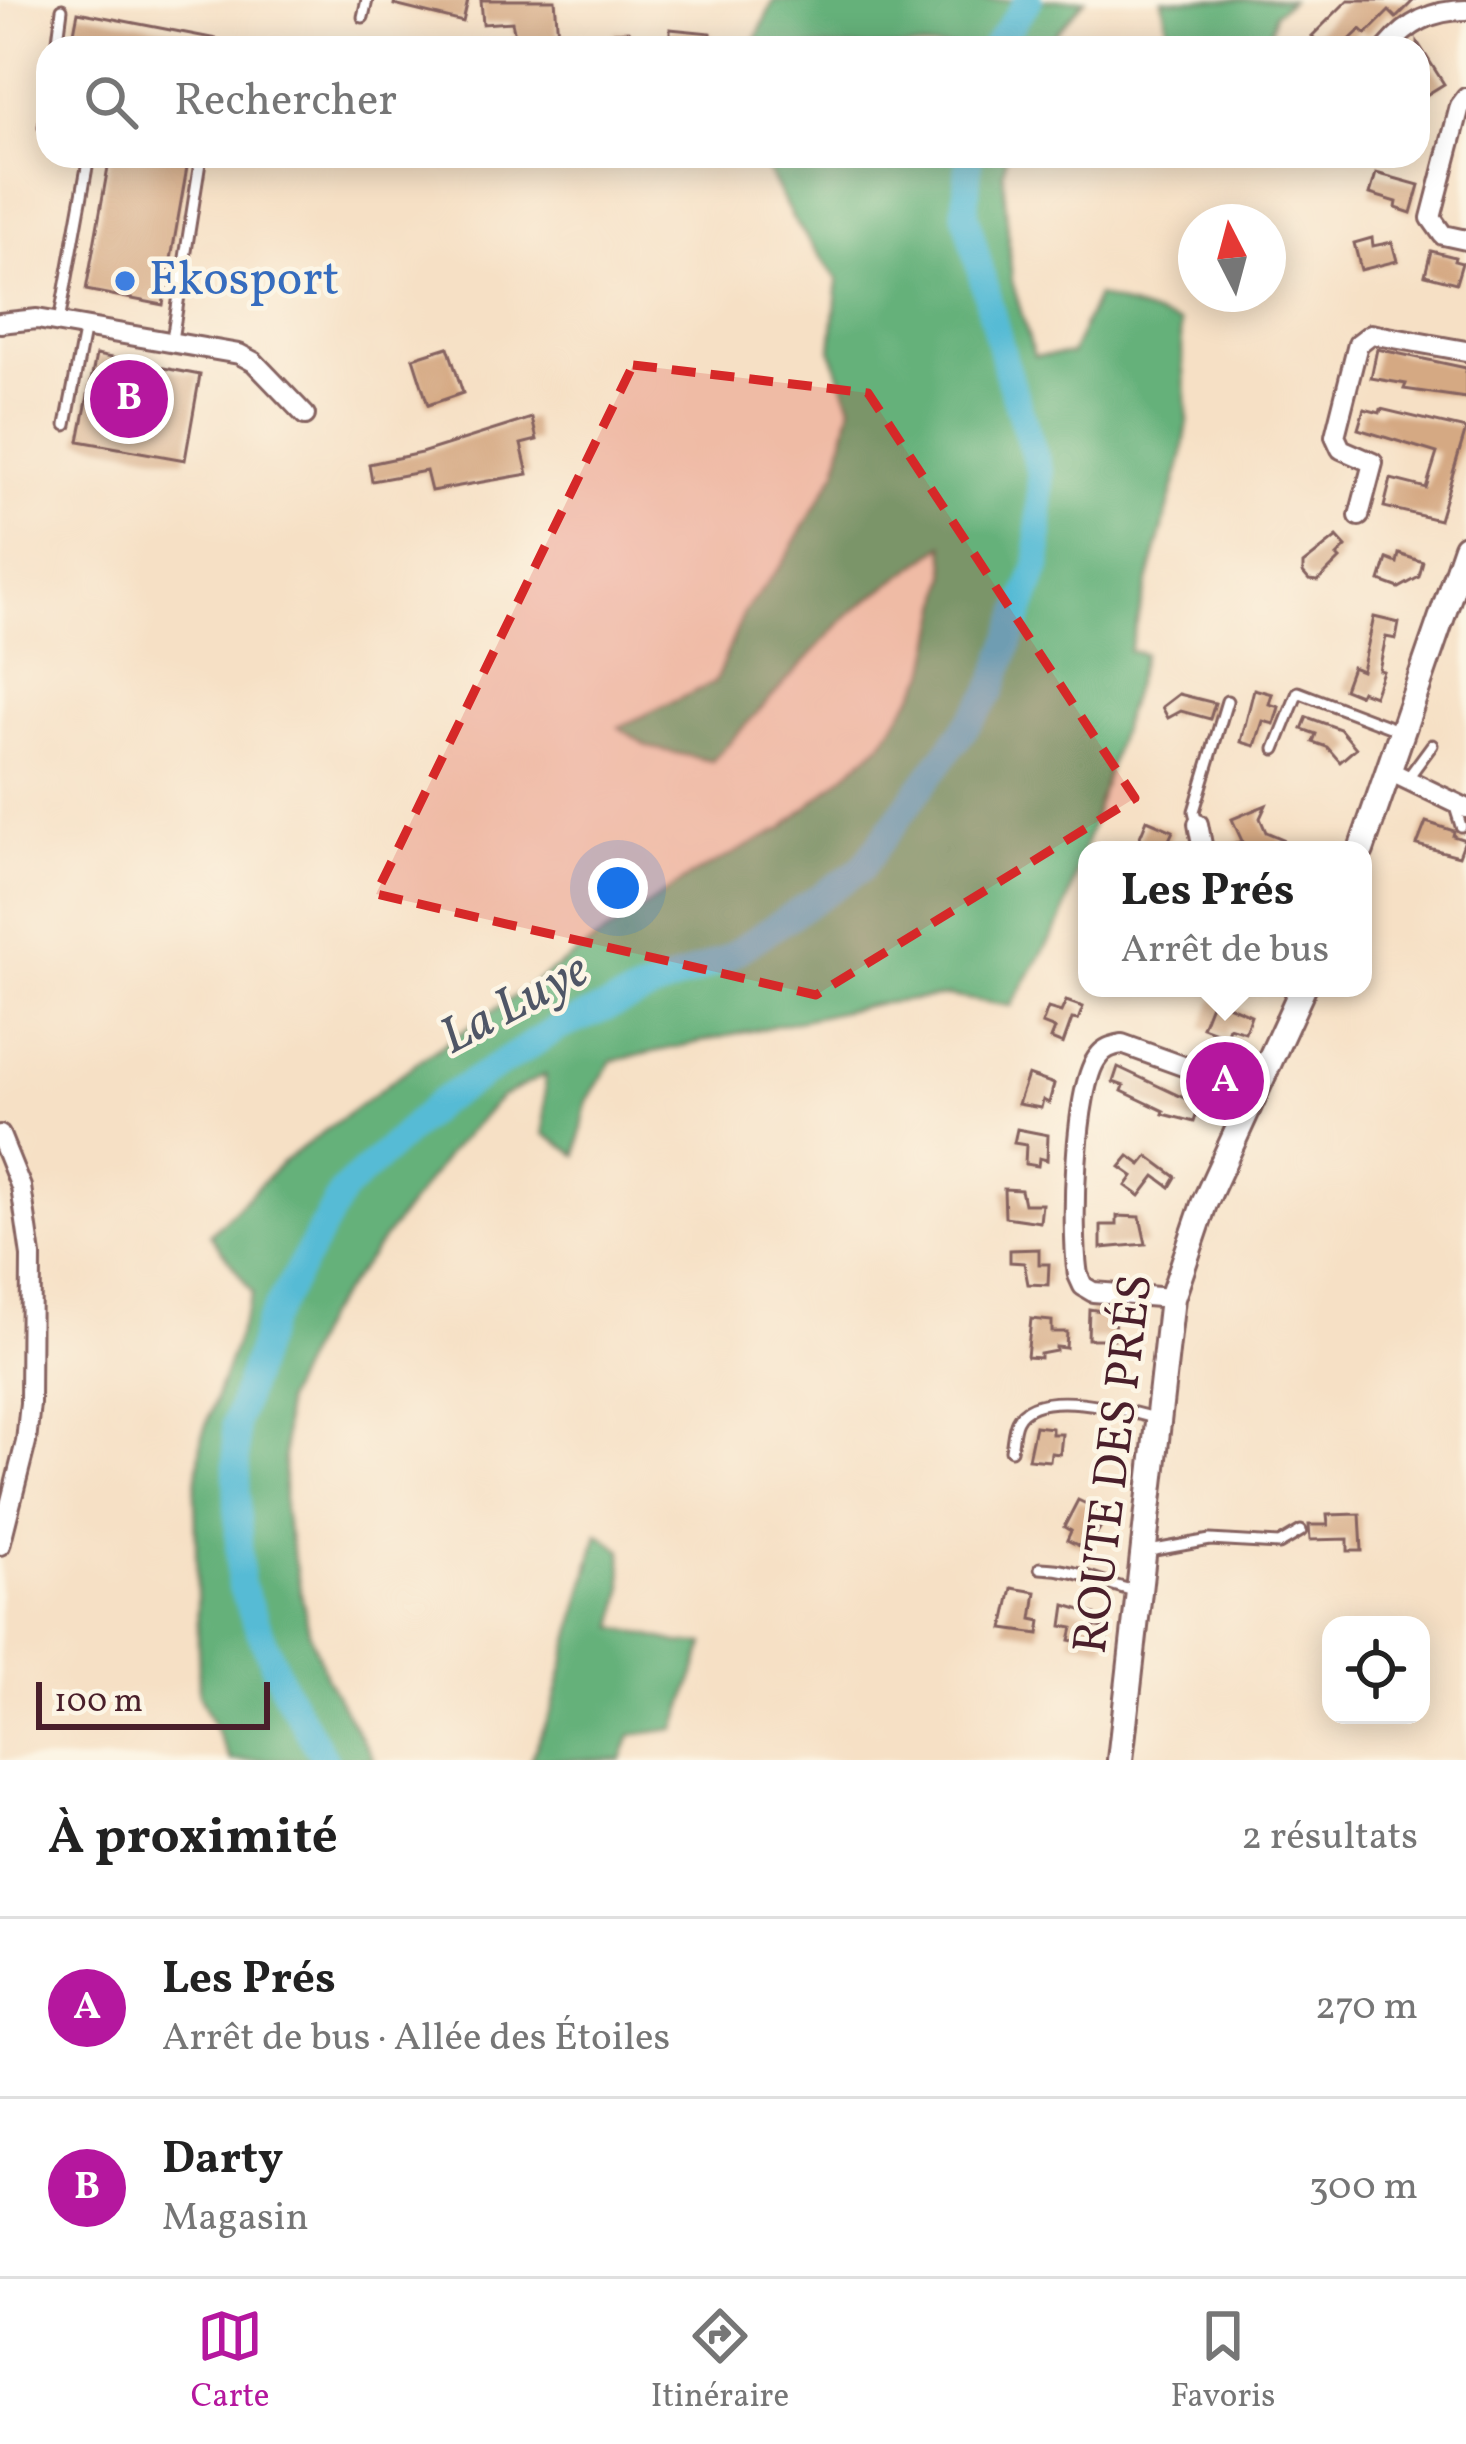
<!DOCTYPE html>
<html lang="fr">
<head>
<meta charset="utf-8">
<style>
	body { margin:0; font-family:Vollkorn,serif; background:#f2f2f2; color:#222 }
	.controls { position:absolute; right:36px; bottom:36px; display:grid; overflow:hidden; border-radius:24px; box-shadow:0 6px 30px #0003 }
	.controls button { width:108px; height:108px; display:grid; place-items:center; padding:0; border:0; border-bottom:3px solid #e0e0e0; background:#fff; color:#222; font:60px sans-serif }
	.compass { position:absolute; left:1178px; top:204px; width:108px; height:108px; border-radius:50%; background:#fff; box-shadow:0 6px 30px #0003; rotate:354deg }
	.scale { position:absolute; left:36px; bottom:30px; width:234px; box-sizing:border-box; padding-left:12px; border:6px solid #4a1f2b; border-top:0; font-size:33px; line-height:42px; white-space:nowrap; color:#4a1f2b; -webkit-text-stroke:9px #fcf5e5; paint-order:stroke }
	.you { position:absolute; left:618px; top:888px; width:42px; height:42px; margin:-30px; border:9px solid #fff; border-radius:50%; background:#1a73e8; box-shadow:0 0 0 18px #1a73e833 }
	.badge { display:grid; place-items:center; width:78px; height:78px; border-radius:50%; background:#b5179e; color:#fff; font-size:39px; font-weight:700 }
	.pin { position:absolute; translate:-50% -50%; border:6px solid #fff; box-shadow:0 3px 12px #0006 }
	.popup { position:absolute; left:1078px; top:841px; width:294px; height:156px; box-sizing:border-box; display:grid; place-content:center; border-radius:24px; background:#fff; filter:drop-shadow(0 3px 9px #0005); font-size:39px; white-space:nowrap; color:#767676 }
	.popup b { font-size:45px; color:#222 }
	.popup::after { content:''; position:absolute; left:50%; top:100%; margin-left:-24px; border:24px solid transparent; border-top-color:#fff }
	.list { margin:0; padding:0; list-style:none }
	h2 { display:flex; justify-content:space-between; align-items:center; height:156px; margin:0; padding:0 48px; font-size:51px }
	h2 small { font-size:39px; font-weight:400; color:#767676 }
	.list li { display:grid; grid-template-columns:78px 1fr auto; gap:36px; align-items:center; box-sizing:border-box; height:180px; padding:0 48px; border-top:3px solid #e0e0e0 }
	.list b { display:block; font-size:45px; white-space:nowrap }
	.list p { margin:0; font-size:39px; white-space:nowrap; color:#767676 }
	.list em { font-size:39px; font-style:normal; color:#767676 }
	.icon { flex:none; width:66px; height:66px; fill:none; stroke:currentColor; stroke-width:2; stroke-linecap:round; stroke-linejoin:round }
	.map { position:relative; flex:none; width:1466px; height:1760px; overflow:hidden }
	.search { position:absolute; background:#fff; box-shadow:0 6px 30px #0003; left:36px; right:36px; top:36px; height:132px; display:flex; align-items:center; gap:30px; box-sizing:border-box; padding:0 42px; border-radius:36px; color:#767676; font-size:45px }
	.sheet { height:516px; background:#fff }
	nav { display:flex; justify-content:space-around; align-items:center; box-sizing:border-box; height:168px; border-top:3px solid #e0e0e0; background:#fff; font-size:33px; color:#767676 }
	nav a { display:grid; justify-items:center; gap:6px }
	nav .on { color:#b5179e }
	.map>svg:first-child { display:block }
	.forest { fill:#65b17a; stroke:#586852; stroke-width:3 }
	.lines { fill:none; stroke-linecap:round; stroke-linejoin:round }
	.river { stroke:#57bbd5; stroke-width:27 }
	.building { fill:#d5a983 }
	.service-casing { stroke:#866361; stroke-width:15 }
	.minor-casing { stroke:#866361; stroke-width:24 }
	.tertiary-casing { stroke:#866361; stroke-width:30 }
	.service { stroke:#fff; stroke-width:9 }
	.minor { stroke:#fff; stroke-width:18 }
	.tertiary { stroke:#fff; stroke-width:24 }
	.marked { fill:#d62828; fill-opacity:0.2; stroke:#d62828; stroke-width:9; stroke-dasharray:24 15; stroke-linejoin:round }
	.shop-dot { fill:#3f7fe0; stroke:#fcf5e5; stroke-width:4.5 }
	.labels { text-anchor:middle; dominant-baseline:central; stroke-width:9; stroke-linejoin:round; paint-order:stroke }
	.shop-label { font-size:48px; fill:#366cbe; stroke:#fcf5e5; text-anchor:start }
	.street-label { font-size:48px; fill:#4a1f2b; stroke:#fcf5e5 }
	.water-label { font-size:51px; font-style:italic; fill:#4f5666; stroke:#fcf5e5 }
</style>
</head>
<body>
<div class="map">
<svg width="1466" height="1760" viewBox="0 0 1466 1760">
	<rect width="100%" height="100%" fill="#fcf5e5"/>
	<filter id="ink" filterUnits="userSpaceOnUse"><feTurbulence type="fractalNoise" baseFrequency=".00833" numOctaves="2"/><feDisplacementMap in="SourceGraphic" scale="24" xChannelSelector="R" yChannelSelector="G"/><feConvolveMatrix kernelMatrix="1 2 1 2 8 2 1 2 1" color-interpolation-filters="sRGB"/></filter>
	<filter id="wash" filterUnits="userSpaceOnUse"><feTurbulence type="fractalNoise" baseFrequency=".004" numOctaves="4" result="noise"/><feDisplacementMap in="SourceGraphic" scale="48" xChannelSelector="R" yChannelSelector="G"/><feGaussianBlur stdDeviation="2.7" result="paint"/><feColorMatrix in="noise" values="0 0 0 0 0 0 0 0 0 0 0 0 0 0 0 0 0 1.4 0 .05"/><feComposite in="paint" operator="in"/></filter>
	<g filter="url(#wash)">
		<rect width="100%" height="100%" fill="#f6e0c5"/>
		<g class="forest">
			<polygon points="774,0 1085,0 1043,48 752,48"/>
			<polygon points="1162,0 1291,0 1275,13 1267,48 1202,48 1168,31"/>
			<polygon points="760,156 1006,156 1003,173 1012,281 1034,356 1071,354 1097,296 1180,323 1188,421 1182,458 1129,651 1144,654 1062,920 1011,1006 948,996 876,1004 612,1061 587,1101 577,1155 544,1134 545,1075 501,1097 451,1150 324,1317 284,1401 284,1512 309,1631 327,1679 374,1760 230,1760 199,1694 195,1493 202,1436 253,1293 210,1234 283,1162 415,1064 690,876 783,828 882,743 927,674 947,577 944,545 850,613 712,761 648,747 619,727 715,682 744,612 782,564 837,470 851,405 831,350 838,280 793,219"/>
			<polygon points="598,1533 622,1550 623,1590 615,1627 678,1643 705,1644 676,1729 631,1735 622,1760 530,1760 552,1710"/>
		</g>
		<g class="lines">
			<g class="river">
				<polyline points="994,48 1029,0"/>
				<polyline points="325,1760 284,1689 240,1584 235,1424 268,1324 343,1191 438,1103 558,1028 727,958 860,870 991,693 1039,563 1040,472 1008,375 965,213 969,156"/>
			</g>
		</g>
		<g id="blocks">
			<g class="building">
				<polygon points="395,0 468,0 463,22 394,5"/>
				<polygon points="481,0 555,0 558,36 586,40 585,48 518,48 512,22 483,24"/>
				<polygon points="1348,0 1414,0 1396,18 1389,11 1366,34 1361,29 1341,48 1309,48 1317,41 1312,36"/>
				<polygon points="78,12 232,42 232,48 71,48"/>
				<polygon points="670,29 711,33 712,48 615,48 614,32 628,31 635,38 670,36"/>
				<polygon points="1418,43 1444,84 1418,100"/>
				<polygon points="110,156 189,156 163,305 86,290"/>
				<polygon points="1376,173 1419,185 1411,213 1396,208 1397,202 1370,194"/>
				<polygon points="1372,238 1373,246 1392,242 1397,261 1361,270 1354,243"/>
				<polygon points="1431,251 1455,257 1454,261 1462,263 1456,283 1425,275"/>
				<polygon points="448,347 463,393 428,405 413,358"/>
				<polygon points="1377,349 1466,368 1466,398 1404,389 1406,384 1371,378"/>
				<polygon points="96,355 200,375 185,460 79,441"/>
				<polygon points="1364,409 1380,413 1381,409 1466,429 1439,520 1384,507 1391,479 1426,488 1437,453 1358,429"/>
				<polygon points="532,418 537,440 521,444 528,474 431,491 426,471 372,481 369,464 421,453"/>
				<polygon points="1337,537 1346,547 1337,556 1340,559 1318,581 1309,580 1303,573 1303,564"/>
				<polygon points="1399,554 1423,562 1419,577 1399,588 1380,581 1387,559 1397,563"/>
				<polygon points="1374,617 1399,623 1396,639 1386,637 1379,670 1383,671 1374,696 1361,691 1359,695 1344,689 1352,667 1362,671"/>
				<polygon points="1254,689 1272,694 1269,704 1279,707 1274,724 1263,721 1255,746 1241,742"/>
				<polygon points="1179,694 1215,703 1210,719 1181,711 1168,718 1162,707"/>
				<polygon points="1307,717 1340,729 1356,748 1340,762 1327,747 1313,742 1316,734 1302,729"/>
				<polygon points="1266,805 1260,818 1266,832 1283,839 1278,850 1220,850 1242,841 1232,819"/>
				<polygon points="1147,820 1173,831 1169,840 1177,850 1152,850 1137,844"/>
				<polygon points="1426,822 1454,831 1453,836 1465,840 1459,856 1417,845"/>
				<polygon points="1213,999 1251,1015 1245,1032 1229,1027 1226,1036 1202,1027"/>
				<polygon points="1066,1001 1083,1007 1078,1020 1072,1019 1063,1044 1051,1039 1055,1029 1042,1024 1048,1008 1061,1012"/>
				<polygon points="1118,1067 1184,1098 1187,1090 1212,1100 1207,1114 1198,1110 1194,1122 1163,1114 1164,1111 1122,1091 1124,1086 1113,1082"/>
				<polygon points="1028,1075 1054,1084 1049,1103 1043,1100 1041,1108 1018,1104"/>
				<polygon points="1017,1129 1048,1135 1047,1160 1039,1158 1038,1166 1025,1164 1026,1145 1014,1143"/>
				<polygon points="1129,1156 1141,1165 1148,1156 1176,1177 1170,1187 1155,1176 1140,1196 1126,1186 1133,1176 1120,1167"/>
				<polygon points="1004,1189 1021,1190 1024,1204 1042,1204 1040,1222 1005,1217"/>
				<polygon points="1117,1216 1140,1217 1146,1244 1101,1248 1101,1225 1117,1225"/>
				<polygon points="1039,1249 1039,1264 1049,1264 1048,1285 1028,1284 1024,1263 1010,1262 1010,1250"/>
				<polygon points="1089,1309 1115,1313 1114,1339 1088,1339"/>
				<polygon points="1031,1319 1052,1321 1052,1332 1067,1332 1066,1348 1056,1347 1056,1351 1040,1354 1040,1358 1027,1357"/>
				<polygon points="1035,1426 1052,1428 1052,1434 1062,1434 1060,1454 1051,1453 1050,1461 1028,1459"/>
				<polygon points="1078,1500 1101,1511 1094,1524 1100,1528 1088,1550 1067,1540 1071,1531 1064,1527"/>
				<polygon points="1360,1514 1362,1551 1348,1551 1348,1539 1310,1540 1309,1525 1328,1525 1327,1515"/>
				<polygon points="1012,1588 1036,1592 1032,1619 1041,1621 1039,1634 1003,1629"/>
				<polygon points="1065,1605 1095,1614 1093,1626 1109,1629 1105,1647 1070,1640 1073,1628 1062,1626"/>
			</g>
		</g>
	</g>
	<g filter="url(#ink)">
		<use href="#blocks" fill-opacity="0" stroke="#866361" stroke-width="3"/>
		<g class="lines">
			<defs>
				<g id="service">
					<polyline points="363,17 367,0"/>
					<polyline points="57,48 62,9"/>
					<polyline points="48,104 44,127 48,128"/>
					<polyline points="59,322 89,156"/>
					<polyline points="172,340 201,156"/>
					<polyline points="66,425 85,326"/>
					<polyline points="1275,749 1298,692 1390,727"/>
					<polyline points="1407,779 1432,745"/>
					<polyline points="1455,807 1461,826"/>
					<polyline points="1197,823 1194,811 1227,701"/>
					<path d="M 1011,1450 C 1013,1441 1013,1429 1017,1421 C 1035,1385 1126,1410 1157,1419"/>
					<polyline points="1149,1551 1210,1540 1279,1544 1301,1531"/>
					<path d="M 1040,1568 C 1080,1569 1101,1584 1139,1592"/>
				</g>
				<g id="minor">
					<path d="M 1387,48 C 1408,23 1432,10 1466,10"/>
					<polyline points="1466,98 1460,106 1431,218 1443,235 1466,240"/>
					<polyline points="0,323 37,319 239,354 254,362 305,415"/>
					<polyline points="1359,516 1373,463 1341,449 1335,436 1358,344 1371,334 1466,351"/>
					<polyline points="1389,771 1466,808"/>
					<polyline points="1198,824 1203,850"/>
					<polyline points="0,1135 21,1187 31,1256 30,1403 26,1442 0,1545"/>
					<path d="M 1172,1298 L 1093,1292 L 1083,1286 L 1078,1275 C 1071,1235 1074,1086 1098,1057 C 1104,1048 1112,1046 1122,1044 L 1255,1092"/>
				</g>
				<g id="tertiary">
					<polyline points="1361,850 1466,547"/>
					<polyline points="1120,1760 1172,1298 1204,1204 1303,988"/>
				</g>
			</defs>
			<use href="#service" class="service-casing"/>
			<use href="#minor" class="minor-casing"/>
			<use href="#tertiary" class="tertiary-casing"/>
			<use href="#service" class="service"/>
			<use href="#minor" class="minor"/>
			<use href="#tertiary" class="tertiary"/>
		</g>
	</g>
	<path class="marked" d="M 633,365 L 868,393 L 1135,798 L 816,995 L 376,894 Z"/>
	<circle class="shop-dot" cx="125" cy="281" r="12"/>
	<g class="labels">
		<g class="shop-label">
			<text x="149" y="281">Ekosport</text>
		</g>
		<g class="street-label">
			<text transform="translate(1115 1464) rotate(-83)">ROUTE DES PRÉS</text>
		</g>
		<g class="water-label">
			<text transform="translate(515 1005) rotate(-28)">La Luye</text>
		</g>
	</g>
</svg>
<div class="controls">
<button><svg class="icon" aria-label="locate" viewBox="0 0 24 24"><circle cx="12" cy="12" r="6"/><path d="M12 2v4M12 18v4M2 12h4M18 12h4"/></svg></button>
</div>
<svg class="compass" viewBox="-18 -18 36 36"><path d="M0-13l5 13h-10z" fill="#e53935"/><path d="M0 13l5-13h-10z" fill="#767676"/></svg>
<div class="scale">100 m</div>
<div class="you"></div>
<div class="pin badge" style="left:1225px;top:1081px">A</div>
<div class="popup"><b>Les Prés</b>Arrêt de bus</div>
<div class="pin badge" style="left:129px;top:399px">B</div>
<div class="search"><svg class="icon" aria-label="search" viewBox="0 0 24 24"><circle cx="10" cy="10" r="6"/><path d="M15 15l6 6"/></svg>Rechercher</div>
</div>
<section class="sheet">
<h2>À proximité<small>2 résultats</small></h2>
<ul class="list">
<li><span class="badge">A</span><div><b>Les Prés</b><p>Arrêt de bus · Allée des Étoiles</p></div><em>270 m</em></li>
<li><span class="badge">B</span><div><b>Darty</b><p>Magasin</p></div><em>300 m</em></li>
</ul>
</section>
<nav>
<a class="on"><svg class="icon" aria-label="map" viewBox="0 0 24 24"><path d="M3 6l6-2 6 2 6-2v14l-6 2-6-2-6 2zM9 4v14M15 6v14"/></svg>Carte</a>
<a><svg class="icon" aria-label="directions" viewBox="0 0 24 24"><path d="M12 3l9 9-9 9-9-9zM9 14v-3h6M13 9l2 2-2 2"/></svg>Itinéraire</a>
<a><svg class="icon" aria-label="saved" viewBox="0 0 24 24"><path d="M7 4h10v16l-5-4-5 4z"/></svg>Favoris</a>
</nav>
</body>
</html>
